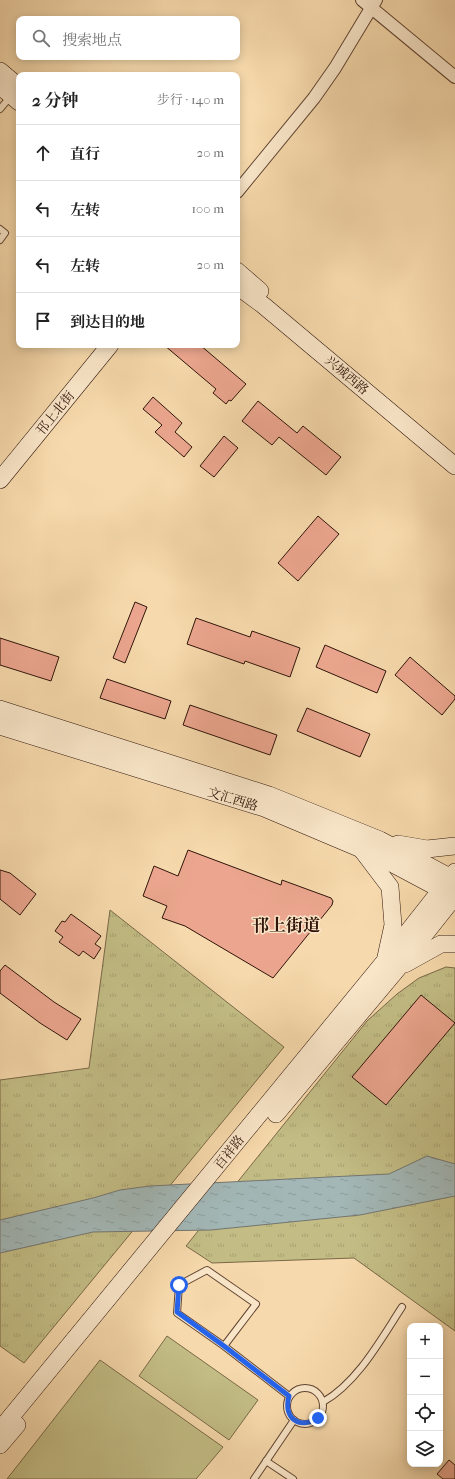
<!DOCTYPE html>
<html lang="zh">
<head>
<meta charset="utf-8">
<style>
	body { margin:0; font-family:"IM FELL French Canon","Noto Serif SC",serif; background:#f6f6f6; color:#222 }
	.controls { position:absolute; right:12px; bottom:12px; display:grid; overflow:hidden; border-radius:8px; box-shadow:0 2px 10px #0003 }
	.controls button { width:36px; height:36px; display:grid; place-items:center; padding:0; border:0; border-bottom:1px solid #e0e0e0; background:#fff; color:#222; font:20px sans-serif }
	.stop { position:absolute; width:12px; height:12px; margin:-9px; border:3px solid #2563eb; border-radius:50%; background:#fff }
	.stop.end { background:#2563eb; border-color:#fff; box-shadow:0 1px 4px #0008 }
	.list { margin:0; padding:0; list-style:none }
	h2 { display:flex; justify-content:space-between; align-items:center; height:52px; margin:0; padding:0 16px; font-size:17px }
	h2 small { font-size:13px; font-weight:400; color:#767676 }
	.list li { display:grid; grid-template-columns:26px 1fr auto; gap:12px; align-items:center; box-sizing:border-box; height:56px; padding:0 16px; border-top:1px solid #e0e0e0 }
	.list b { display:block; font-size:15px; white-space:nowrap }
	.list em { font-size:13px; font-style:normal; color:#767676 }
	.icon { flex:none; width:22px; height:22px; fill:none; stroke:currentColor; stroke-width:2; stroke-linecap:round; stroke-linejoin:round }
	.map { position:relative; flex:none; width:455px; height:1479px; overflow:hidden }
	.search { position:absolute; background:#fff; box-shadow:0 2px 10px #0003; left:16px; top:16px; width:224px; height:44px; display:flex; align-items:center; gap:10px; box-sizing:border-box; padding:0 14px; border-radius:8px; color:#767676; font-size:15px }
	.panel { position:absolute; background:#fff; box-shadow:0 2px 10px #0003; left:16px; top:72px; width:224px; height:276px; border-radius:8px }
	.map>svg:first-child { display:block }
	.park { fill:url(#park-tufts); stroke:#7a6847 }
	.pitch { fill:#c3bd85; stroke:#7a6847 }
	.water { fill:url(#water-ripples); stroke:#747671 }
	.building { fill:#eca68f; stroke:#301409 }
	.lines { fill:none; stroke-linecap:round; stroke-linejoin:round }
	.lane-casing { stroke:#624532; stroke-width:8 }
	.street-casing { stroke:#624532; stroke-width:14 }
	.secondary-casing { stroke:#301409; stroke-width:18 }
	.lane { stroke:#f9e6c9; stroke-width:6 }
	.street { stroke:#f9e6c9; stroke-width:12 }
	.secondary { stroke:#f9e6c9; stroke-width:17 }
	.route { stroke:#2563eb; stroke-width:5 }
	.labels { text-anchor:middle; dominant-baseline:central; stroke-width:3; stroke-linejoin:round; paint-order:stroke }
	.street-label { font-size:13px; fill:#301409; stroke:#f9e6c9 }
	.district-label { font-size:17px; font-weight:bold; fill:#301409; stroke:#f9e6c9 }
</style>
</head>
<body>
<div class="map">
<svg width="455" height="1479" viewBox="0 0 455 1479">
	<defs>
		<pattern id="park-tufts" width="24" height="20" patternUnits="userSpaceOnUse"><rect width="24" height="20" fill="#c3bd85"/><path d="M3 7l-1-3M5 7V3M7 7l1-3M15 17l-1-3M17 17v-4M19 17l1-3" fill="none" stroke="#a8a272"/></pattern>
		<pattern id="water-ripples" width="26" height="14" patternUnits="userSpaceOnUse"><rect width="26" height="14" fill="#a2b7b6"/><path d="M2 4q2-2 4 0t4 0M15 11q2-2 4 0t4 0" fill="none" stroke="#8c9c9b"/></pattern>
	</defs>
	<rect width="100%" height="100%" fill="#f6d9ac"/>
	<filter id="stains"><feTurbulence type="fractalNoise" baseFrequency=".005" numOctaves="4"/><feColorMatrix values="0 0 0 0 .2 0 0 0 0 .09 0 0 0 0 .02 0 0 0 .5 -.17"/></filter>
	<radialGradient id="worn" r=".72"><stop offset=".6" stop-color="#630" stop-opacity="0"/><stop offset="1" stop-color="#630" stop-opacity=".3"/></radialGradient>
	<g class="park">
		<polygon points="110,910 284,1047 24,1363 0,1346 0,1080 89,1068"/>
		<polygon points="446,967 455,968 455,1331 354,1258 212,1263 186,1246 367,1021 397,994 419,978"/>
	</g>
	<g class="pitch">
		<polygon points="167,1336 258,1400 229,1440 139,1376"/>
		<polygon points="100,1360 223,1447 196,1479 7,1479"/>
	</g>
	<polygon class="water" points="427,1156 455,1164 455,1196 360,1215 211,1230 93,1232 0,1253 0,1220 93,1198 120,1190 150,1186 389,1174"/>
	<g class="building">
		<polygon points="164,345 200,345 246,384 231,401 229,400 226,404 213,393 216,389"/>
		<polygon points="153,397 182,423 175,432 192,447 184,457 155,432 162,425 143,409"/>
		<polygon points="258,401 297,433 303,426 341,457 326,475 279,437 272,445 242,421"/>
		<polygon points="224,436 238,448 214,477 200,466"/>
		<polygon points="318,516 339,534 298,581 278,563"/>
		<polygon points="135,602 147,607 125,663 113,658"/>
		<polygon points="196,618 250,637 252,631 300,648 290,677 245,661 244,664 187,644"/>
		<polygon points="0,638 59,657 51,681 0,665"/>
		<polygon points="325,645 386,671 377,693 316,667"/>
		<polygon points="410,657 455,696 455,699 442,715 395,675"/>
		<polygon points="107,679 171,701 165,719 100,698"/>
		<polygon points="190,705 277,735 270,755 183,725"/>
		<polygon points="307,708 370,734 360,757 297,731"/>
		<polygon points="188,850 281,885 282,880 331,898 333,901 332,905 273,978 185,926 162,918 167,906 143,896 154,866 178,876"/>
		<polygon points="0,870 10,873 36,894 20,915 0,899"/>
		<polygon points="71,914 101,936 95,944 101,948 94,959 83,951 79,956 59,942 63,937 55,931 62,921 65,922"/>
		<polygon points="5,965 54,1002 81,1019 67,1040 40,1023 0,993 0,971"/>
		<polygon points="421,995 455,1023 386,1105 352,1077"/>
		<polygon points="449,1460 455,1465 455,1479 443,1479 437,1474"/>
	</g>
	<g class="lines">
		<defs>
			<g id="lane">
				<polyline points="0,109 11,96"/>
				<polyline points="0,229 5,233 0,240"/>
				<polyline points="224,1346 256,1304 207,1270 179,1285 177,1313 224,1346 289,1396"/>
				<circle cx="305" cy="1406" r="18"/>
				<path d="M 323,1402 C 358,1382 381,1339 402,1307"/>
				<polyline points="266,1461 293,1479"/>
				<polyline points="254,1479 294,1420"/>
			</g>
			<g id="street">
				<polyline points="362,0 455,77"/>
				<polyline points="237,192 314,98 335,68 376,0"/>
			</g>
			<g id="secondary">
				<polyline points="0,71 19,87"/>
				<polyline points="0,86 19,102"/>
				<polyline points="237,271 260,291"/>
				<polyline points="237,286 263,305 455,466"/>
				<polyline points="0,480 110,345"/>
				<polyline points="0,709 269,795 380,840 455,880"/>
				<polyline points="0,726 264,808 380,857 442,890 451,897"/>
				<polyline points="398,844 427,849 455,846"/>
				<polyline points="362,850 390,887 393,925 386,957"/>
				<polyline points="405,964 441,944 455,944"/>
				<polyline points="276,1114 398,968 455,896"/>
				<polyline points="0,1430 385,961 455,872"/>
				<polyline points="0,1445 17,1425"/>
			</g>
		</defs>
		<use href="#lane" class="lane-casing"/>
		<use href="#street" class="street-casing"/>
		<use href="#secondary" class="secondary-casing"/>
		<use href="#lane" class="lane"/>
		<use href="#street" class="street"/>
		<use href="#secondary" class="secondary"/>
	</g>
	<g class="lines">
		<path class="route" d="M 179,1285 L 177,1312 L 224,1346 L 289,1396 C 283,1418 299,1430 318,1418"/>
	</g>
	<g class="labels">
		<g class="street-label">
			<text transform="translate(347 375) rotate(40)">兴城西路</text>
			<text transform="translate(55 413) rotate(-51)">邗上北街</text>
			<text transform="translate(233 799) rotate(17)">文汇西路</text>
			<text transform="translate(229 1152) rotate(-51)">百祥路</text>
		</g>
		<g class="district-label">
			<text x="286" y="925">邗上街道</text>
		</g>
	</g>
	<rect width="100%" height="100%" filter="url(#stains)"/>
	<rect width="100%" height="100%" fill="url(#worn)"/>
</svg>
<div class="controls">
<button>+</button>
<button>−</button>
<button><svg class="icon" aria-label="locate" viewBox="0 0 24 24"><circle cx="12" cy="12" r="6"/><path d="M12 2v4M12 18v4M2 12h4M18 12h4"/></svg></button>
<button><svg class="icon" aria-label="layers" viewBox="0 0 24 24"><path d="M12 4l9 5-9 5-9-5zM3 14l9 5 9-5"/></svg></button>
</div>
<div class="stop" style="left:179px;top:1285px"></div>
<div class="stop end" style="left:318px;top:1418px"></div>
<div class="search"><svg class="icon" aria-label="search" viewBox="0 0 24 24"><circle cx="10" cy="10" r="6"/><path d="M15 15l6 6"/></svg>搜索地点</div>
<section class="panel">
<h2>2 分钟<small>步行 · 140 m</small></h2>
<ul class="list">
<li><svg class="icon" aria-label="ahead" viewBox="0 0 24 24"><path d="M12 20V5M6 11l6-6 6 6"/></svg><div><b>直行</b></div><em>20 m</em></li>
<li><svg class="icon" aria-label="left" viewBox="0 0 24 24"><path d="M17 20v-9H6M10 6l-5 5 5 5"/></svg><div><b>左转</b></div><em>100 m</em></li>
<li><svg class="icon" aria-label="left" viewBox="0 0 24 24"><path d="M17 20v-9H6M10 6l-5 5 5 5"/></svg><div><b>左转</b></div><em>20 m</em></li>
<li><svg class="icon" aria-label="arrive" viewBox="0 0 24 24"><path d="M6 21V4h12l-3 4 3 4H6"/></svg><div><b>到达目的地</b></div></li>
</ul>
</section>
</div>
</body>
</html>
